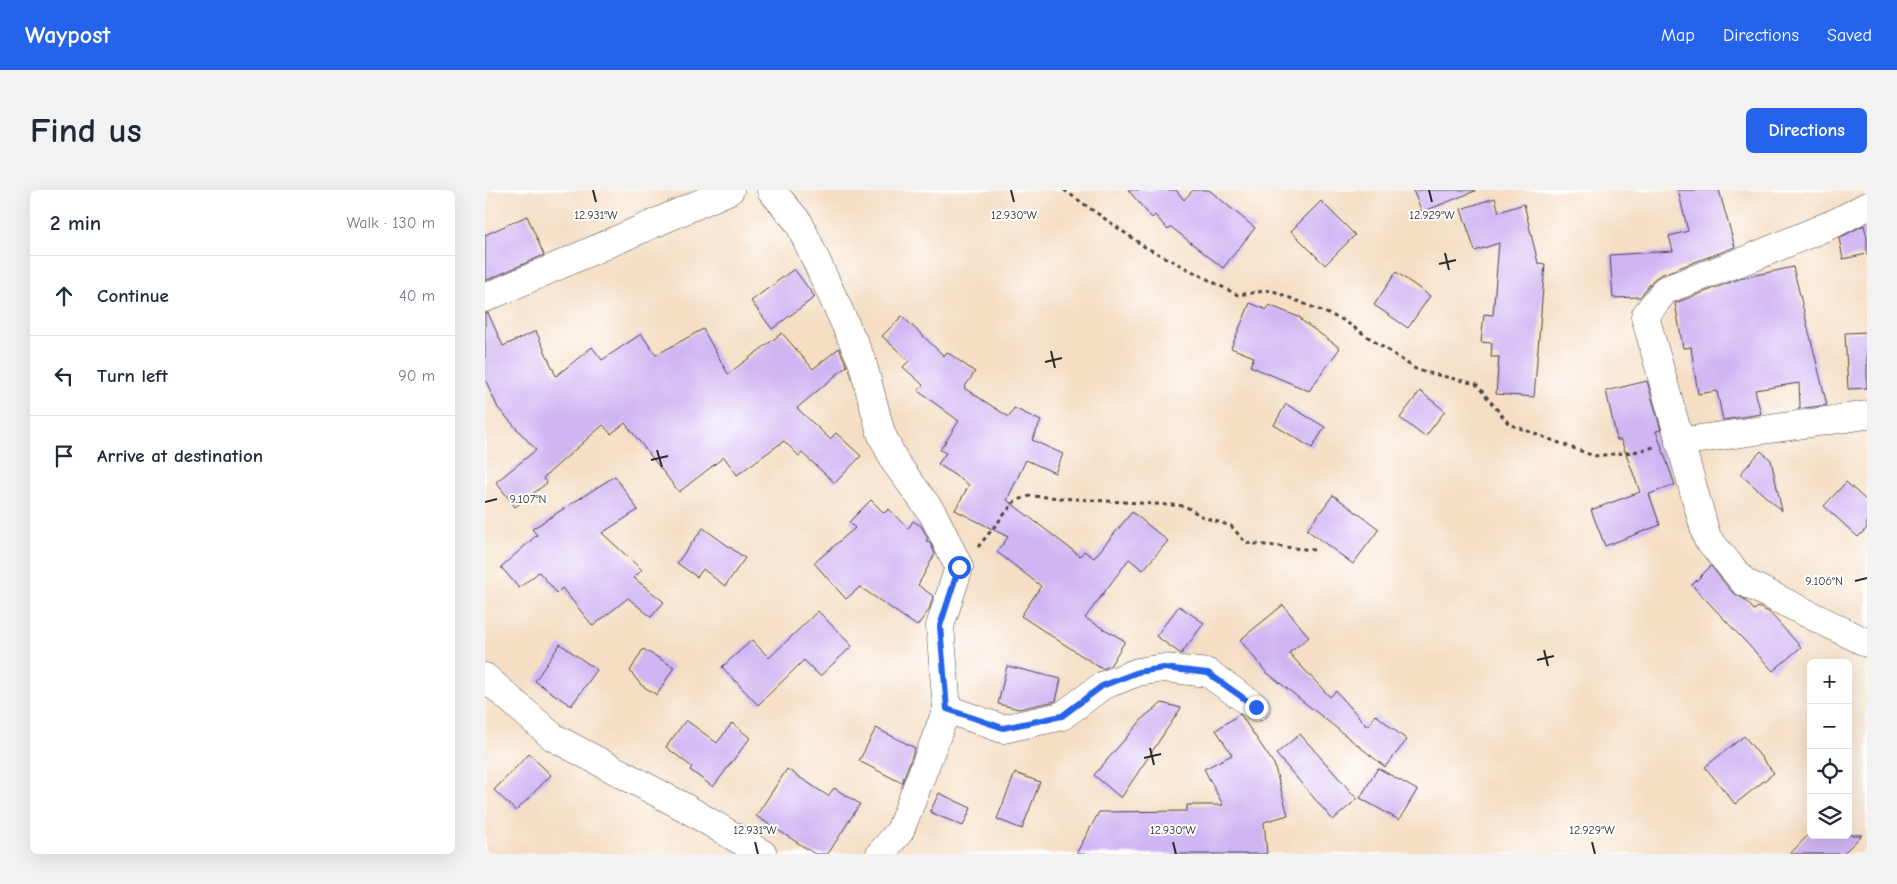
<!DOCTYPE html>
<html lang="en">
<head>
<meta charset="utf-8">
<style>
	body { margin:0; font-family:"Comic Neue",sans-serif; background:#f2f2f3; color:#1f2937 }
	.controls { position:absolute; right:15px; bottom:15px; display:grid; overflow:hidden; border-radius:8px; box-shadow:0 5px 20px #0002 }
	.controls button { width:45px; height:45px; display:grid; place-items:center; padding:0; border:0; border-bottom:1px solid #e0e1e3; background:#fff; color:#1f2937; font:25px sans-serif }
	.stop { position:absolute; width:15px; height:15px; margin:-11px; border:4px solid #2563eb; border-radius:50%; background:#fff }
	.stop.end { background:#2563eb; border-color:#fff; box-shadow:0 1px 5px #0008 }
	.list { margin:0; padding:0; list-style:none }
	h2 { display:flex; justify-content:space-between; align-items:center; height:65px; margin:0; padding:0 20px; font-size:21px }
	h2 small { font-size:16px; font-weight:400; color:#747a83 }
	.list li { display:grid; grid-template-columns:32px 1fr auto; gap:15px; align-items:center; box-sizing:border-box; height:80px; padding:0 20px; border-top:1px solid #e0e1e3 }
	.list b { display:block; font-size:19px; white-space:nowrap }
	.list em { font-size:16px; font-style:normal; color:#747a83 }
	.icon { flex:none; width:28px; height:28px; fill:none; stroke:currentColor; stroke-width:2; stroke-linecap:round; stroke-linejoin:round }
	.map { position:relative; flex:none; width:1382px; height:664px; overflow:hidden; border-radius:8px }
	header { display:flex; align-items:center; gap:30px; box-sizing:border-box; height:70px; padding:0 25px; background:#2563eb; color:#fff }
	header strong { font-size:24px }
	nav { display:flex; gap:28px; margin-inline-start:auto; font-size:18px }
	.intro { display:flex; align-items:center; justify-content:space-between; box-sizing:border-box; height:120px; padding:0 30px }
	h1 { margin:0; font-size:35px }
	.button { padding:12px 22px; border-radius:8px; background:#2563eb; color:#fff; font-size:18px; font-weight:700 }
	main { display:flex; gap:30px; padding:0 30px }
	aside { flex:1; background:#fff; border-radius:8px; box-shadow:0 5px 20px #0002 }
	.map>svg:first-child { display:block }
	.building { fill:#d0b5f3 }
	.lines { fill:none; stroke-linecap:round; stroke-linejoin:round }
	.minor-casing { stroke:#494642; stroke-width:29 }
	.path { stroke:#494642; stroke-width:3; stroke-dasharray:4 4; stroke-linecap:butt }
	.minor { stroke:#fff; stroke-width:28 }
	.route { stroke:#2563eb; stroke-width:6 }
	.ticks { fill:none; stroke:#2b2b2b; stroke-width:2 }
	.ticks-label { font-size:12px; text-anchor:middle; fill:#2b2b2b; stroke:#fff; stroke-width:4; stroke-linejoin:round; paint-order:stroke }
</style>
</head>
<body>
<header>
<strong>Waypost</strong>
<nav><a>Map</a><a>Directions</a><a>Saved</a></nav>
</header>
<div class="intro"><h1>Find us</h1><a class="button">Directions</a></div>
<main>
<aside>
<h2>2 min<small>Walk · 130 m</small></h2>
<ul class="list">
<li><svg class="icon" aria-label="ahead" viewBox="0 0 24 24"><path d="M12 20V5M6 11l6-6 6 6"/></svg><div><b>Continue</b></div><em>40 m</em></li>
<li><svg class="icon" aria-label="left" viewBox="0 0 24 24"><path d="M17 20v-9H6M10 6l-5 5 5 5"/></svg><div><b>Turn left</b></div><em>90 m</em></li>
<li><svg class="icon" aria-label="arrive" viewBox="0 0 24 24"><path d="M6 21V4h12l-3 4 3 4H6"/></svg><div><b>Arrive at destination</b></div></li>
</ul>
</aside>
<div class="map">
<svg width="1382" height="664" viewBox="0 0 1382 664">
	<rect width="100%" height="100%" fill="#fff"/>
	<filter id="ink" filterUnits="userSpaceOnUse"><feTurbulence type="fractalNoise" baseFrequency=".02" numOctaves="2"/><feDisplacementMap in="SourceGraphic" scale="10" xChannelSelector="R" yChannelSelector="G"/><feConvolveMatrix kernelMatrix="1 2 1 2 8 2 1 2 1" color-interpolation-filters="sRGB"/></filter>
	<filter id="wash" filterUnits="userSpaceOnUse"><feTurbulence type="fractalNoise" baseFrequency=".0096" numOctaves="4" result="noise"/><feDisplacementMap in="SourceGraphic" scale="20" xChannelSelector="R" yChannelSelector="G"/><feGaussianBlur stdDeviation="1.12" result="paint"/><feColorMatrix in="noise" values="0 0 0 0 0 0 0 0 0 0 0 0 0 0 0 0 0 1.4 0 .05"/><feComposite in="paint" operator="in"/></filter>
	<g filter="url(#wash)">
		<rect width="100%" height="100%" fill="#f5dec4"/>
		<g id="blocks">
			<g class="building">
				<polygon points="643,0 691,0 699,10 708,0 724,0 770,38 738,78 686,37 683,40 670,25 667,28"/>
				<polygon points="928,0 990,0 990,1 937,22"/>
				<polygon points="1193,0 1234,0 1250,57 1175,85 1168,90 1155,107 1128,108 1125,65 1188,61 1184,46 1203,41"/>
				<polygon points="1010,8 1014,22 1039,14 1053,73 1060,74 1049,207 1011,204 1014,167 1006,167 1007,153 996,152 999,124 1008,125 1014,53 990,61 976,19"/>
				<polygon points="836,11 870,45 840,75 806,41"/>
				<polygon points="42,26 59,65 0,91 0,45"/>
				<polygon points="1379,35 1382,48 1382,64 1358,69 1354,48"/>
				<polygon points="1308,77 1342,215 1313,219 1315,217 1314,193 1270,200 1276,224 1238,230 1232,201 1213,204 1206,157 1198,158 1190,113 1257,88"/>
				<polygon points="309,79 330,107 287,139 266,111"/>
				<polygon points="911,82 945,106 923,138 889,115"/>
				<polygon points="765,113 782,120 784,115 816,128 816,130 855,158 824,201 765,176 769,167 746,158"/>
				<polygon points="0,123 3,123 18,156 51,141 71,186 107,157 117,170 156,144 171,165 218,139 243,184 297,143 328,179 354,158 362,176 312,218 345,249 351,243 376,266 350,293 317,263 314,266 299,251 252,285 239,267 194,302 140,233 126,244 118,235 58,288 62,293 30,317 11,292 51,260 13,218 0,189"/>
				<polygon points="417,126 459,166 462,162 490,182 479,198 524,227 529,218 556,231 547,250 578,264 570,283 541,270 522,310 595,366 599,361 609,368 647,322 683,351 658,380 644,369 600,428 640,451 625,476 617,479 536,426 556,396 512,362 523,347 470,320 484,295 453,274 461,263 455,260 474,231 433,201 438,195 418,177 424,171 397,146"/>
				<polygon points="1382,142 1382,198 1363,199 1360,143"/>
				<polygon points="1162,191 1176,240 1171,241 1190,295 1164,304 1175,335 1120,356 1106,320 1155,302 1136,250 1132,250 1121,201"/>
				<polygon points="935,201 960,221 940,247 915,228"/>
				<polygon points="801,214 840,237 827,258 789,235"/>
				<polygon points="1276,261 1286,270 1297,321 1255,284"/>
				<polygon points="130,286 153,320 117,343 157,380 149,388 179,412 166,427 143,408 108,436 77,398 72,403 54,382 34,398 16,377 52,345 47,339"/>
				<polygon points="1361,292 1382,311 1382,338 1373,347 1339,316"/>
				<polygon points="848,305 894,339 868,374 822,340"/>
				<polygon points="386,310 399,323 404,319 423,339 428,331 436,336 443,348 441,351 445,352 450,364 433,395 448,406 444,420 432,436 375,397 361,409 329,373 370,338 364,332"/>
				<polygon points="218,338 260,368 240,396 218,379 212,387 192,373"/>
				<polygon points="1226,376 1247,402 1259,409 1269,420 1273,417 1284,422 1316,457 1288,481 1207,395"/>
				<polygon points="798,415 824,447 804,463 845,507 851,501 882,536 891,525 922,550 900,577 780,481 755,450"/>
				<polygon points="694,416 719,433 696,464 671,446"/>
				<polygon points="333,421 367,456 335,486 319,470 273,515 237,477 267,450 284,468"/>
				<polygon points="75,454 112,480 86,516 50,491"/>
				<polygon points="158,459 189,477 172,505 156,495 145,481"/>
				<polygon points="522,476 576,489 571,511 534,519 513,514"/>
				<polygon points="677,513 696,518 636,608 609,585 660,526"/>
				<polygon points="755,524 789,574 803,625 779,632 782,664 591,664 614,622 702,621 702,615 738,615 719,579 747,565 731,540"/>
				<polygon points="201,530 232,553 247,533 265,548 228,597 205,580 207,577 181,557"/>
				<polygon points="391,538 430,558 417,593 374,571"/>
				<polygon points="815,544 872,609 848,630 791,564"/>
				<polygon points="1259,546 1289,583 1250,614 1220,577"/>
				<polygon points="44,564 66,585 31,621 9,600"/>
				<polygon points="893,578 932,600 914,630 875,608"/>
				<polygon points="302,579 343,606 349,598 375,614 343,664 330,664 271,626"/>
				<polygon points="530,583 555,592 537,639 512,629"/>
				<polygon points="454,603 486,618 478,636 445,622"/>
				<polygon points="1323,645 1377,645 1358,664 1305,664"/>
			</g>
		</g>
	</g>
	<g filter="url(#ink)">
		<use href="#blocks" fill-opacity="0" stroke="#494642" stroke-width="1"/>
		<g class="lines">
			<defs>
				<g id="minor">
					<polyline points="286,0 314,33 377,171 396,243 410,272 448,324 474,377 455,436 462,519 415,641 395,664"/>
					<polyline points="1382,16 1352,32 1266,68 1180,100 1160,126 1222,348 1259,392 1382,453"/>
					<polyline points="0,108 245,0"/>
					<polyline points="1194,252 1382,225"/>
					<polyline points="0,487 68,547 199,617 278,664"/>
					<polyline points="462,519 518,539 577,526 617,496 653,482 679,478 723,483 771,517"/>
				</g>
			</defs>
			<use href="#minor" class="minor-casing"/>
			<g class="path">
				<polyline points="579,0 660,57 753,105 786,100 858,130 932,180 991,194 1024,234 1109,266 1149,262 1169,257"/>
				<polyline points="493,357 530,311 545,306 700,316 718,327 746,336 761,353 829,360"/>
			</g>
			<use href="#minor" class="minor"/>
		</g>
	</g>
	<g class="lines" filter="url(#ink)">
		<polyline class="route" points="474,377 455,436 462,519 518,538 577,526 617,496 653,482 679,478 723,483 771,517"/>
	</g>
	<path class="ticks" d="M 108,0 L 111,12M 526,0 L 529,12M 944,0 L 947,12M 960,63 L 964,80M 954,74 L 971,70M 566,161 L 570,178M 560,172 L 577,168M 172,260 L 177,277M 166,270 L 183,266M 0,312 L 12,309M 1370,391 L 1382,388M 1059,460 L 1063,476M 1052,470 L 1069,466M 665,558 L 669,575M 659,568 L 676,564M 270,652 L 273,664M 688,652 L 691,664M 1107,652 L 1110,664"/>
	<g class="ticks-label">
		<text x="111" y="29">12.931°W</text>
		<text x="529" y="29">12.930°W</text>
		<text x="947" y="29">12.929°W</text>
		<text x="43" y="313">9.107°N</text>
		<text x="1339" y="395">9.106°N</text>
		<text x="270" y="644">12.931°W</text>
		<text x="688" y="644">12.930°W</text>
		<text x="1107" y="644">12.929°W</text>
	</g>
</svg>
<div class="controls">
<button>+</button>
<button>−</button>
<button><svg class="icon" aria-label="locate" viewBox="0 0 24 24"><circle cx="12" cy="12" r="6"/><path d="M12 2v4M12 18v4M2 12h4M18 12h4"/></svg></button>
<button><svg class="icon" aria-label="layers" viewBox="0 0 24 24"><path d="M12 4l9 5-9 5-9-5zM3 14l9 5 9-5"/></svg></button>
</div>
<div class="stop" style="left:474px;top:377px"></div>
<div class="stop end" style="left:771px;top:517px"></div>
</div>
</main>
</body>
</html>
